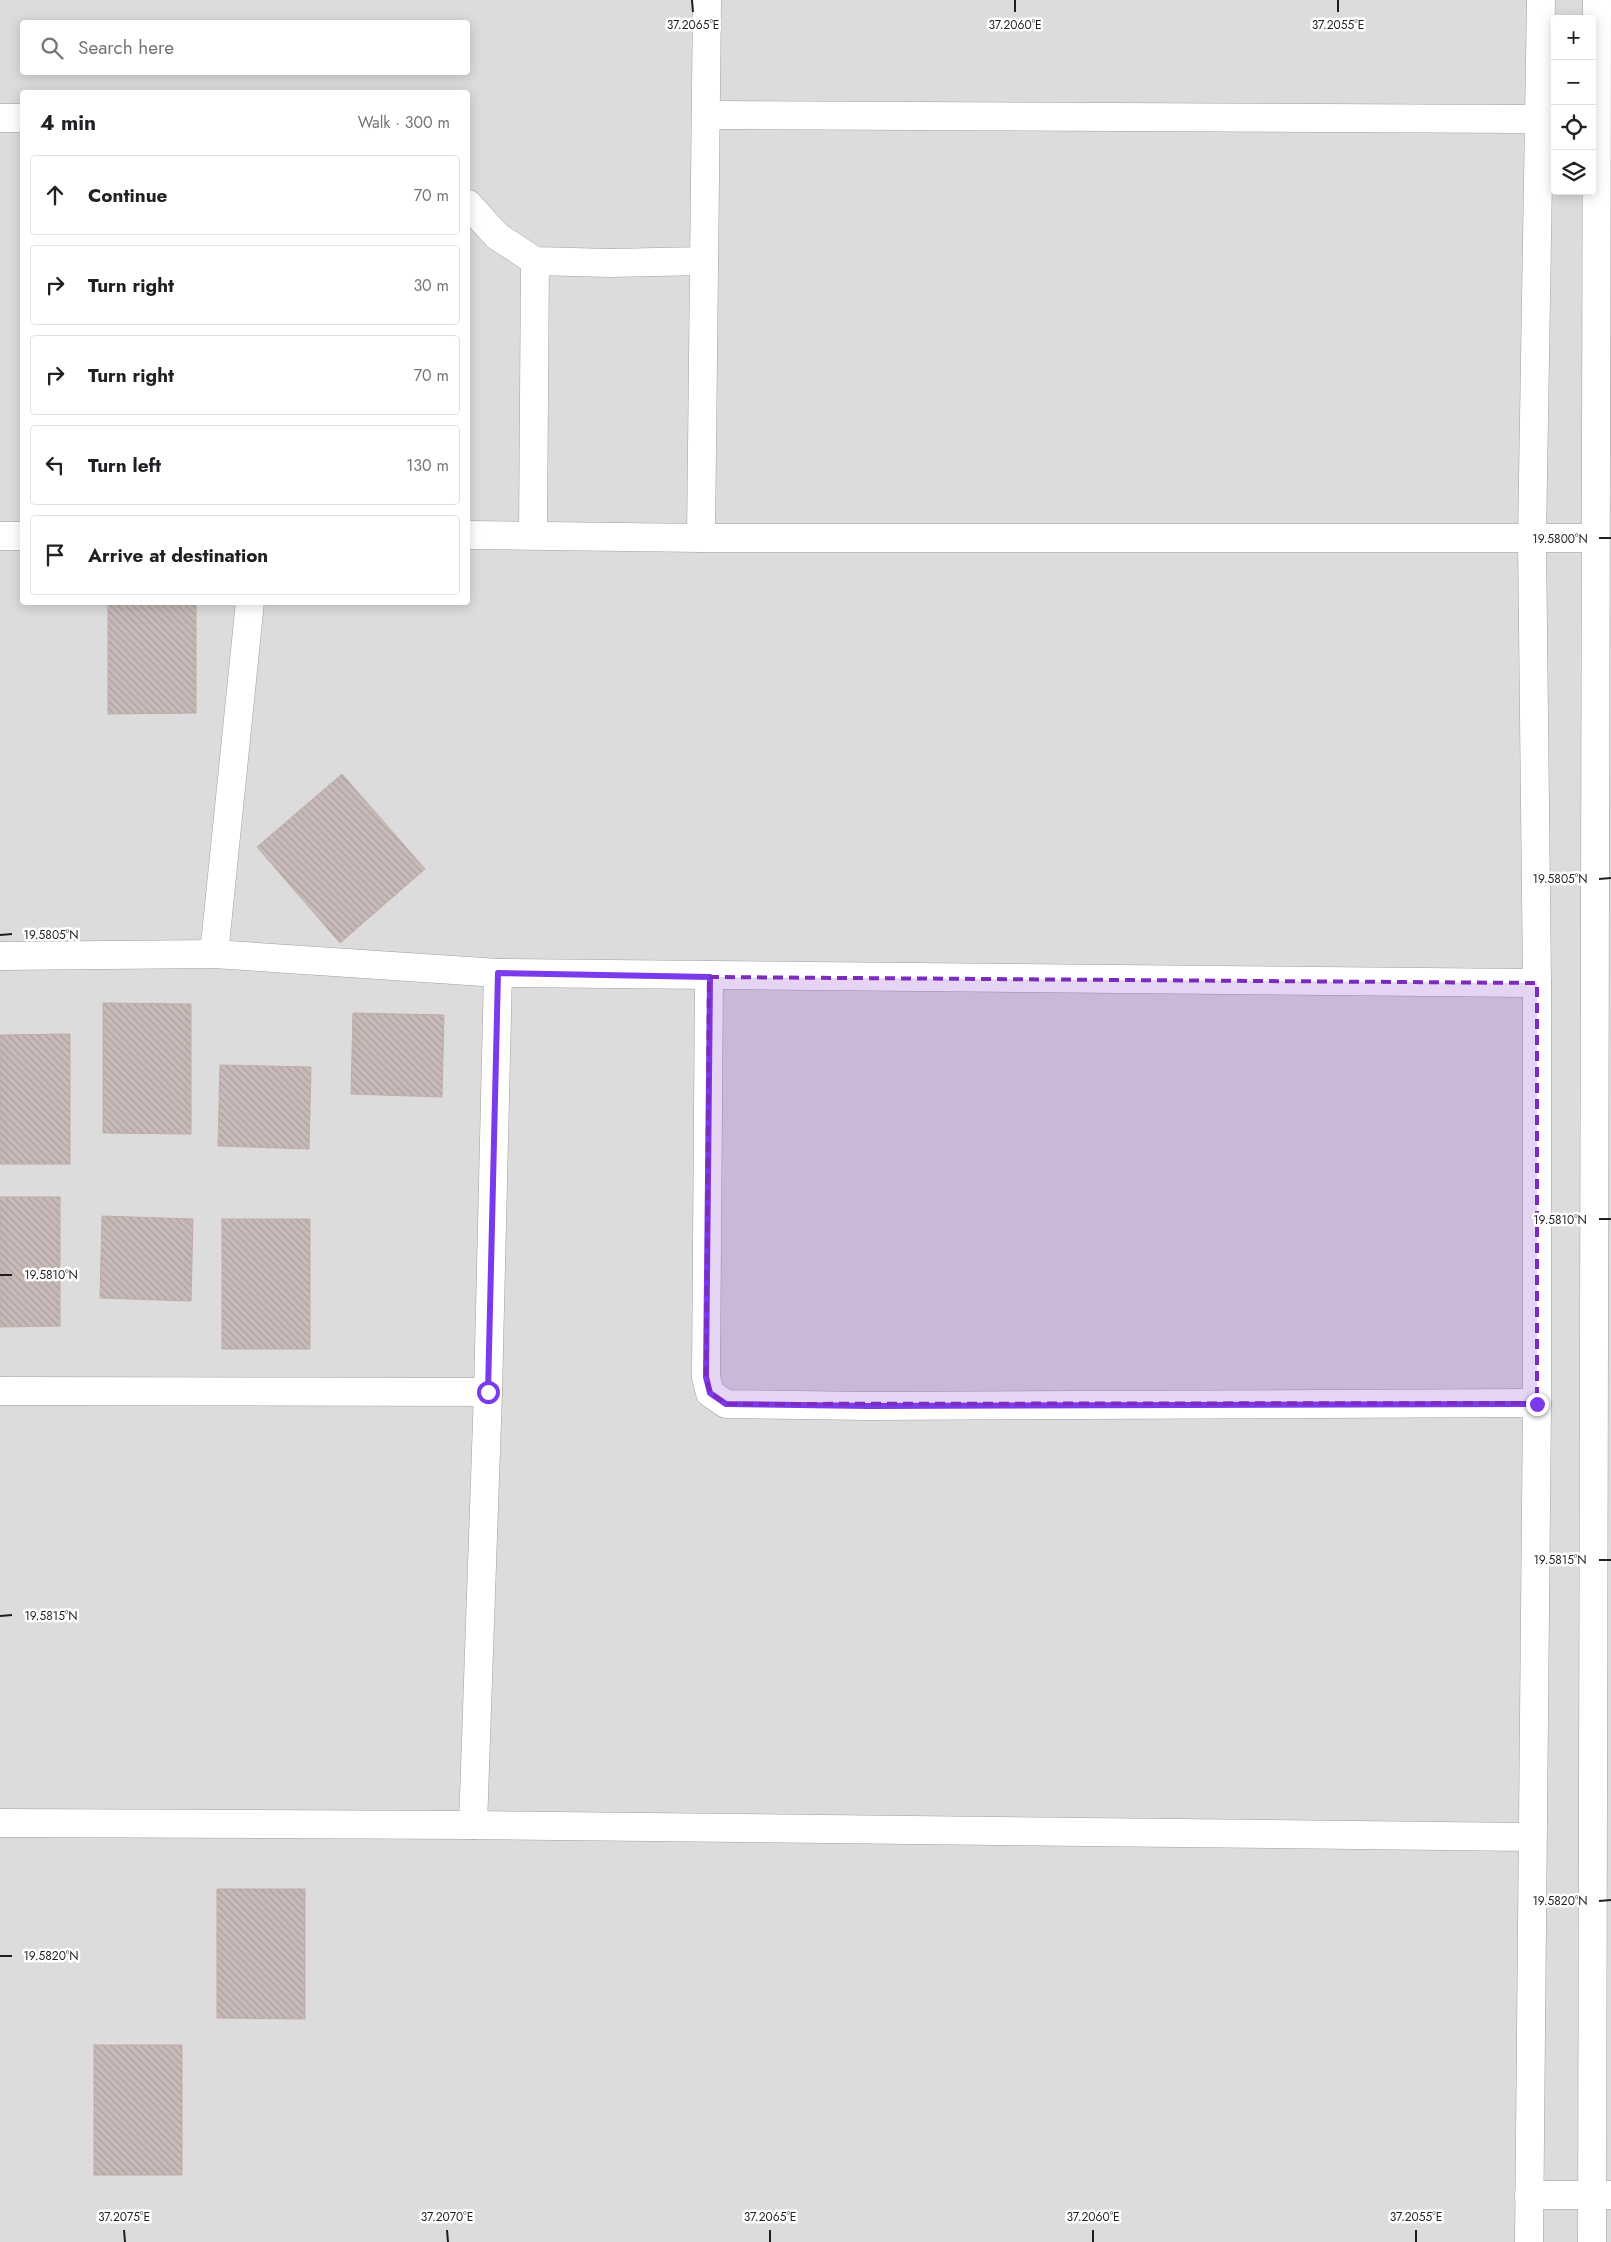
<!DOCTYPE html>
<html lang="en">
<head>
<meta charset="utf-8">
<style>
	body { margin:0; font-family:Jost,sans-serif; background:#f6f6f6; color:#202124 }
	.controls { position:absolute; right:15px; top:15px; display:grid; overflow:hidden; border-radius:5px; box-shadow:0 2px 12px #0003 }
	.controls button { width:45px; height:45px; display:grid; place-items:center; padding:0; border:0; border-bottom:1px solid #e0e0e0; background:#fff; color:#202124; font:25px sans-serif }
	.stop { position:absolute; width:15px; height:15px; margin:-11px; border:4px solid #7c3aed; border-radius:50%; background:#fff }
	.stop.end { background:#7c3aed; border-color:#fff; box-shadow:0 1px 5px #0008 }
	.list { margin:0; padding:0; list-style:none }
	h2 { display:flex; justify-content:space-between; align-items:center; height:65px; margin:0; padding:0 20px; font-size:21px }
	h2 small { font-size:16px; font-weight:400; color:#757577 }
	.list li { display:grid; grid-template-columns:32px 1fr auto; gap:15px; align-items:center; box-sizing:border-box; height:80px; margin:0 10px 10px; padding:0 10px; border:1px solid #e0e0e0; border-radius:5px }
	.list b { display:block; font-size:19px; white-space:nowrap }
	.list em { font-size:16px; font-style:normal; color:#757577 }
	.icon { flex:none; width:28px; height:28px; fill:none; stroke:currentColor; stroke-width:2; stroke-linecap:round; stroke-linejoin:round }
	.map { position:relative; flex:none; width:1611px; height:2242px; overflow:hidden }
	.search { position:absolute; background:#fff; box-shadow:0 2px 12px #0003; left:20px; top:20px; width:450px; height:55px; display:flex; align-items:center; gap:12px; box-sizing:border-box; padding:0 18px; border-radius:5px; color:#757577; font-size:19px }
	.panel { position:absolute; background:#fff; box-shadow:0 2px 12px #0003; left:20px; top:90px; width:450px; height:515px; border-radius:5px }
	.map>svg:first-child { display:block }
	.residential { fill:#dddcdc; fill-rule:evenodd }
	.building { fill:url(#building-back-hatch); stroke:#c1aca7 }
	.lines { fill:none; stroke-linecap:round; stroke-linejoin:round }
	.minor-casing { stroke:#a0a0a0; stroke-width:29 }
	.tertiary-casing { stroke:#a0a0a0; stroke-width:29 }
	.minor { stroke:#fff; stroke-width:28 }
	.tertiary { stroke:#fff; stroke-width:28 }
	.route { stroke:#7c3aed; stroke-width:6 }
	.marked { fill:#7b2cbf; fill-opacity:0.2; stroke:#7b2cbf; stroke-width:4; stroke-dasharray:10 6; stroke-linejoin:round }
	.ticks { fill:none; stroke:#1f1f1f; stroke-width:2 }
	.ticks-label { font-size:12px; text-anchor:middle; fill:#1f1f1f; stroke:#fff; stroke-width:5; stroke-linejoin:round; paint-order:stroke }
</style>
</head>
<body>
<div class="map">
<svg width="1611" height="2242" viewBox="0 0 1611 2242">
	<defs>
		<pattern id="building-back-hatch" width="6" height="6" patternUnits="userSpaceOnUse" patternTransform="scale(1.25)"><rect width="6" height="6" fill="#c7bab8"/><path d="M-1 5l2 2M0 0l6 6M5-1l2 2" fill="none" stroke="#aa9f9e"/></pattern>
	</defs>
	<rect width="100%" height="100%" fill="#f0e9e5"/>
	<path class="residential" d="M 0,0 L 1611,0 L 1611,2242 L 0,2242 ZM 1555,19 L 1592,19 L 1592,191 L 1555,191 ZM 22,22 L 468,22 L 468,72 L 22,72 ZM 22,92 L 468,92 L 468,602 L 22,602 Z"/>
	<g class="building">
		<polygon points="108,602 196,602 196,713 108,714"/>
		<polygon points="342,774 425,869 340,943 257,847"/>
		<polygon points="103,1003 191,1004 191,1134 103,1133"/>
		<polygon points="353,1013 444,1015 442,1097 351,1094"/>
		<polygon points="70,1034 70,1164 0,1164 0,1035"/>
		<polygon points="220,1065 311,1067 309,1149 218,1146"/>
		<polygon points="0,1197 60,1197 60,1326 0,1327"/>
		<polygon points="102,1216 193,1219 191,1301 100,1298"/>
		<rect x="222" y="1219" width="88" height="130"/>
		<polygon points="217,1889 305,1889 305,2019 217,2018"/>
		<rect x="94" y="2045" width="88" height="130"/>
	</g>
	<g class="lines">
		<defs>
			<g id="minor">
				<polyline points="706,115 1540,119"/>
				<polyline points="0,118 22,118"/>
				<polyline points="468,204 497,236 535,261 610,263 704,261"/>
				<polyline points="468,535 701,538 1594,538"/>
				<polyline points="533,535 535,261"/>
				<polyline points="0,536 22,536"/>
				<polyline points="701,538 707,0"/>
				<polyline points="214,954 250,602"/>
				<polyline points="0,956 214,954 498,973 1537,983"/>
				<polyline points="709,977 706,1377 710,1393 726,1404 870,1406 1537,1403"/>
				<polyline points="0,1391 488,1392"/>
				<polyline points="0,1823 473,1825 1532,1837"/>
				<polyline points="473,1825 488,1392 498,973"/>
				<polyline points="1593,2195 1611,2195"/>
			</g>
			<g id="tertiary">
				<polyline points="1529,2195 1593,2195"/>
				<polyline points="1529,2242 1537,1403 1537,983 1532,539 1541,0"/>
				<polyline points="1592,2242 1597,0"/>
			</g>
		</defs>
		<use href="#minor" class="minor-casing"/>
		<use href="#tertiary" class="tertiary-casing"/>
		<use href="#minor" class="minor"/>
		<use href="#tertiary" class="tertiary"/>
	</g>
	<g class="lines">
		<polyline class="route" points="488,1392 498,973 710,977 706,1377 710,1393 726,1404 870,1406 1537,1404"/>
	</g>
	<path class="marked" d="M 709,977 L 1537,983 L 1537,1403 L 726,1404 L 710,1393 L 706,1377 Z"/>
	<path class="ticks" d="M 692,0 L 693,12M 1015,0 L 1015,12M 1338,0 L 1338,12M 1599,538 L 1611,538M 1599,879 L 1611,878M 0,935 L 12,934M 1599,1219 L 1611,1219M 0,1275 L 12,1275M 1599,1560 L 1611,1560M 0,1616 L 12,1615M 1599,1901 L 1611,1900M 0,1956 L 12,1956M 124,2230 L 125,2242M 447,2230 L 448,2242M 770,2230 L 770,2242M 1093,2230 L 1093,2242M 1416,2230 L 1416,2242"/>
	<g class="ticks-label">
		<text x="693" y="29">37.2065°E</text>
		<text x="1015" y="29">37.2060°E</text>
		<text x="1338" y="29">37.2055°E</text>
		<text x="1560" y="543">19.5800°N</text>
		<text x="1560" y="883">19.5805°N</text>
		<text x="51" y="939">19.5805°N</text>
		<text x="1560" y="1224">19.5810°N</text>
		<text x="51" y="1279">19.5810°N</text>
		<text x="1560" y="1564">19.5815°N</text>
		<text x="51" y="1620">19.5815°N</text>
		<text x="1560" y="1905">19.5820°N</text>
		<text x="51" y="1960">19.5820°N</text>
		<text x="124" y="2221">37.2075°E</text>
		<text x="447" y="2221">37.2070°E</text>
		<text x="770" y="2221">37.2065°E</text>
		<text x="1093" y="2221">37.2060°E</text>
		<text x="1416" y="2221">37.2055°E</text>
	</g>
</svg>
<div class="controls">
<button>+</button>
<button>−</button>
<button><svg class="icon" aria-label="locate" viewBox="0 0 24 24"><circle cx="12" cy="12" r="6"/><path d="M12 2v4M12 18v4M2 12h4M18 12h4"/></svg></button>
<button><svg class="icon" aria-label="layers" viewBox="0 0 24 24"><path d="M12 4l9 5-9 5-9-5zM3 14l9 5 9-5"/></svg></button>
</div>
<div class="stop" style="left:488px;top:1392px"></div>
<div class="stop end" style="left:1537px;top:1404px"></div>
<div class="search"><svg class="icon" aria-label="search" viewBox="0 0 24 24"><circle cx="10" cy="10" r="6"/><path d="M15 15l6 6"/></svg>Search here</div>
<section class="panel">
<h2>4 min<small>Walk · 300 m</small></h2>
<ul class="list">
<li><svg class="icon" aria-label="ahead" viewBox="0 0 24 24"><path d="M12 20V5M6 11l6-6 6 6"/></svg><div><b>Continue</b></div><em>70 m</em></li>
<li><svg class="icon" aria-label="right" viewBox="0 0 24 24"><path d="M7 20v-9h11M14 6l5 5-5 5"/></svg><div><b>Turn right</b></div><em>30 m</em></li>
<li><svg class="icon" aria-label="right" viewBox="0 0 24 24"><path d="M7 20v-9h11M14 6l5 5-5 5"/></svg><div><b>Turn right</b></div><em>70 m</em></li>
<li><svg class="icon" aria-label="left" viewBox="0 0 24 24"><path d="M17 20v-9H6M10 6l-5 5 5 5"/></svg><div><b>Turn left</b></div><em>130 m</em></li>
<li><svg class="icon" aria-label="arrive" viewBox="0 0 24 24"><path d="M6 21V4h12l-3 4 3 4H6"/></svg><div><b>Arrive at destination</b></div></li>
</ul>
</section>
</div>
</body>
</html>
